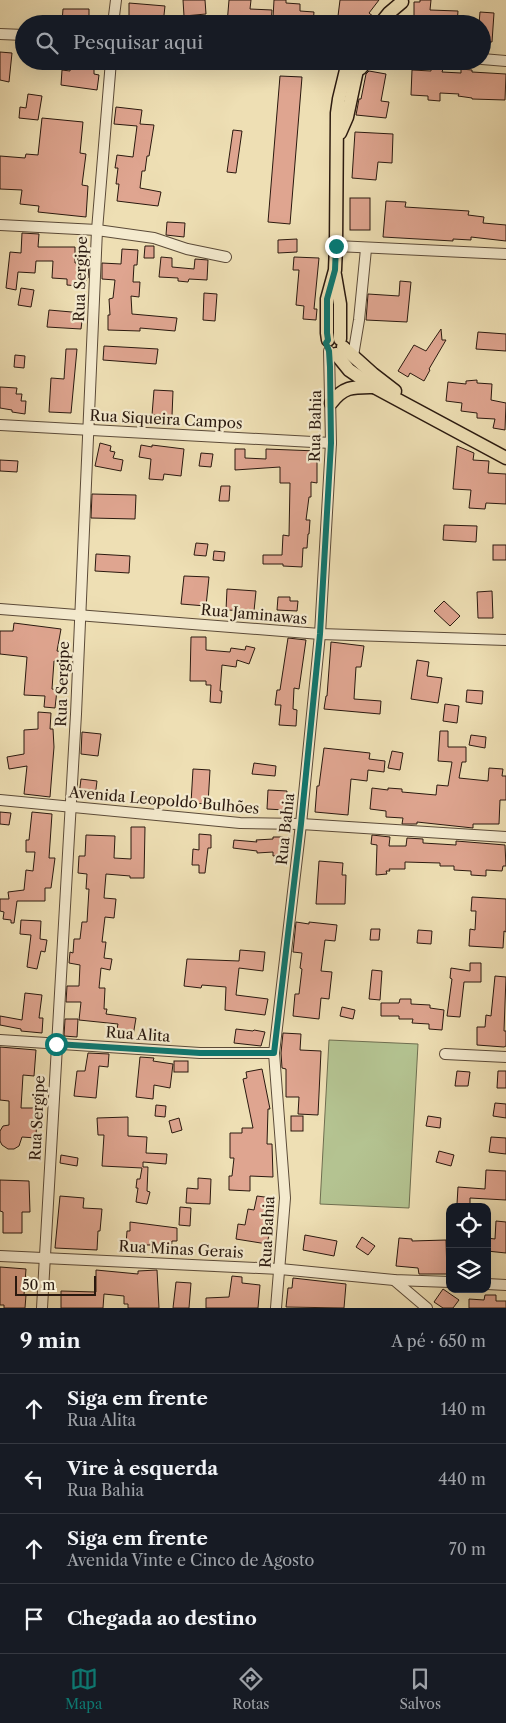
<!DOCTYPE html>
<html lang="pt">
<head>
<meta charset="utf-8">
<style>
	body { margin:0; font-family:"Libre Caslon Text",serif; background:#242831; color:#f1f3f6 }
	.controls { position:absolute; right:15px; bottom:15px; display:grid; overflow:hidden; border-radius:10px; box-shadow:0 5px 20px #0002 }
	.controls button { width:45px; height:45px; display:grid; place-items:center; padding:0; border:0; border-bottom:1px solid #363941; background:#171b24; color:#f1f3f6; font:25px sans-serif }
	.scale { position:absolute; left:15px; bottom:12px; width:81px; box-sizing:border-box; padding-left:5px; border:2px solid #2a190f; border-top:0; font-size:14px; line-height:18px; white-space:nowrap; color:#2a190f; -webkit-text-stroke:4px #f4eace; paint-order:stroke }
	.stop { position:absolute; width:15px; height:15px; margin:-11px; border:4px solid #0f766e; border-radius:50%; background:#fff }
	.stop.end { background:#0f766e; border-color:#fff; box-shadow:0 1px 5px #0008 }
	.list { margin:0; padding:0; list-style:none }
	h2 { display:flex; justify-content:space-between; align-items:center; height:65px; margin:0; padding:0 20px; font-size:21px }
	h2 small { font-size:16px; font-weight:400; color:#9ea1a6 }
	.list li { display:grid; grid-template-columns:32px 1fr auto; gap:15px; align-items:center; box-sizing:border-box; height:70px; padding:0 20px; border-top:1px solid #363941 }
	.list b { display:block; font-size:19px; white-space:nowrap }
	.list p { margin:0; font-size:16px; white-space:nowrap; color:#9ea1a6 }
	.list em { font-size:16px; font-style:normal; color:#9ea1a6 }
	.icon { flex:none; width:28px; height:28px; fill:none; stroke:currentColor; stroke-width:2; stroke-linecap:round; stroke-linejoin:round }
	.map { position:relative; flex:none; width:506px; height:1308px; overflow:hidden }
	.search { position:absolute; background:#171b24; box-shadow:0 5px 20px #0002; left:15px; right:15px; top:15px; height:55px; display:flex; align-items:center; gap:12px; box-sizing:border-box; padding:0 18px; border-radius:28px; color:#9ea1a6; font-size:19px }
	.sheet { height:345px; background:#171b24 }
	nav { display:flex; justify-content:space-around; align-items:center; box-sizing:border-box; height:70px; border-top:1px solid #363941; background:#171b24; font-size:14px; color:#9ea1a6 }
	nav a { display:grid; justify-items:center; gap:2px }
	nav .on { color:#0f766e }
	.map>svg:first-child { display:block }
	.green { fill:#b4c391; stroke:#6f6e50 }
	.building { fill:#dfa590; stroke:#2a190f }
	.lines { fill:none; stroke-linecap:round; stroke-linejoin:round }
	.minor-casing { stroke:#5b4a38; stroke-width:12 }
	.major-casing { stroke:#2a190f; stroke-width:15 }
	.minor { stroke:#f4eace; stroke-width:10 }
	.major { stroke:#eedfb4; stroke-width:12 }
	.route { stroke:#0f766e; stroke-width:6 }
	.labels { text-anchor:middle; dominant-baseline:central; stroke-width:4.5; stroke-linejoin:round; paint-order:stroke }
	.street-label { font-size:15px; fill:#2a190f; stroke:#f4eace }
</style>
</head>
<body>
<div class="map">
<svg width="506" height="1308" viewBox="0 0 506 1308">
	<rect width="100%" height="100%" fill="#eedfb4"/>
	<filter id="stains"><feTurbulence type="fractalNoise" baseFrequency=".004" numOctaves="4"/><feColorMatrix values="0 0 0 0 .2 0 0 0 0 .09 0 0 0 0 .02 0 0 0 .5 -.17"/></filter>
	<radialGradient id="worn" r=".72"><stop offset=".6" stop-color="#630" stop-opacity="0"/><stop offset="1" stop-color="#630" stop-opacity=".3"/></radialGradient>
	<polygon class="green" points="329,1040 418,1044 409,1208 320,1204"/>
	<g class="building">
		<polygon points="183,0 205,0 206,14 184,16"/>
		<polygon points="229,0 251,0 250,9 272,10 271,24 227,24"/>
		<polygon points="274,0 286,0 286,3 300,4 300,11 314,12 313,24 292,24 292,18 273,18"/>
		<polygon points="340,0 379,0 369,13 374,17 370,24 337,24"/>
		<polygon points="420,0 431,0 430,10 458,11 457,24 414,24 414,2 420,2"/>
		<polygon points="129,3 165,6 163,24 129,24"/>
		<polygon points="63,9 89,9 89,22 62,22"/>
		<polygon points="480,12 494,13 492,42 482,41 482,24 479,24"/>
		<polygon points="0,52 12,53 9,82 0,80"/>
		<polygon points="71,61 94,61 94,74 99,75 97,90 61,85 62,70 70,71"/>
		<polygon points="431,68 443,69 442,72 461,73 461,69 472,70 472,72 506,74 505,100 472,99 472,98 458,96 459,94 440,93 440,101 428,100 428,96 411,95 412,70 431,71"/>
		<polygon points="369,71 386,74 381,101 389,102 386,118 356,115 359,99 361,99 366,74"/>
		<polygon points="280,76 302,77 290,224 268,222"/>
		<polygon points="28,94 42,96 38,120 19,118 20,107 26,108"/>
		<polygon points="116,107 142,110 140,124 154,125 149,156 147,156 145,171 142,171 140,188 161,192 158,206 117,201 119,184 116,184 118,168 115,168 117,155 133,157 137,126 114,124"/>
		<polygon points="42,118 83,122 80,153 86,154 82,185 88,186 86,217 38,212 39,206 20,204 22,190 0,189 0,156 25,158 26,154 38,155"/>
		<polygon points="233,130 242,131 236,173 227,172"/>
		<polygon points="355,132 393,134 392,163 378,162 376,180 352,178"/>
		<rect x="350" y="198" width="20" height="32"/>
		<polygon points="386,201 406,202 405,207 469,211 468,215 484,217 483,223 506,225 506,241 471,237 471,240 453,239 453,241 383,237"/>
		<polygon points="167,222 185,223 184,237 166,235"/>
		<polygon points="22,233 39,234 38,247 75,247 75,263 89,263 88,278 86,278 86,281 80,280 79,286 67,285 67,279 52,278 53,261 36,261 35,273 18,272 16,290 6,288 10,252 21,253"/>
		<polygon points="297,239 297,252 278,253 278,240"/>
		<polygon points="145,246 154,246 154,258 144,258"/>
		<polygon points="122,249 138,250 137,265 134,265 133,282 140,282 139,297 131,296 132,314 177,318 175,331 140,328 140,331 108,330 108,315 110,315 109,299 113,298 115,280 102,279 102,263 121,264"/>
		<polygon points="161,257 172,258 172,267 194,269 195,259 208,260 207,280 189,279 188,282 178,281 178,278 159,277"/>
		<polygon points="294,257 319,258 314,309 317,309 316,320 303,319 304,306 296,305 299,270 293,270"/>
		<polygon points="400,281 411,282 407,322 366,320 368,294 399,296"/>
		<polygon points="21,288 34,290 31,307 18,305"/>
		<polygon points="204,293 217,294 215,321 203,320"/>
		<polygon points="49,310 83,313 81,329 47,327"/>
		<polygon points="441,329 442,340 446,340 429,369 430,370 424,381 410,373 408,377 398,371 414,345 426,351"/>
		<polygon points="478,332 506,334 506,351 476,349"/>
		<polygon points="104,346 158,349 156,364 103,360"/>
		<polygon points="66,349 77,349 71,413 49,412 51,378 64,379"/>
		<polygon points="15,355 25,356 24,368 14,367"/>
		<polygon points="477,380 477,383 492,384 491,400 506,403 505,430 493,428 495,419 477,418 477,413 461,411 462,403 446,401 448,382 466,384 466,381"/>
		<polygon points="0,387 17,388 16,394 22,394 21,401 26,401 25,414 12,412 12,410 0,408"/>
		<polygon points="154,390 173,391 172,416 152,415"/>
		<polygon points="100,443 111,446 110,451 115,452 113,458 123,460 121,471 95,466"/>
		<polygon points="141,445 152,447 152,445 184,449 181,476 164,474 163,480 149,479 151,459 139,457"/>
		<polygon points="457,446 474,453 473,460 489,461 488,473 506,474 506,504 486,503 485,509 469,508 471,490 453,489"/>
		<polygon points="235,449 245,449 245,458 266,459 266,449 317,451 317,483 311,482 311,497 309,497 306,520 310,520 309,534 308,534 307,548 303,548 302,567 283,566 283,564 263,564 263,555 282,555 283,535 289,536 290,483 280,483 280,467 235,470"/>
		<polygon points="201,453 213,454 211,467 199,466"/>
		<polygon points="0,460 18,461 17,472 0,471"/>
		<polygon points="221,486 230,486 229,501 219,501"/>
		<polygon points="92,494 136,495 135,519 91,518"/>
		<polygon points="444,525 477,526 476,542 443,540"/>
		<polygon points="196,543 208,544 206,556 194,555"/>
		<rect x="493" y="545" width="13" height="15"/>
		<polygon points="214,551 225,552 224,561 213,560"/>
		<polygon points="96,554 130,556 129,573 95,571"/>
		<polygon points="184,576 209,577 206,606 181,604"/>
		<polygon points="227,589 256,591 254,611 226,610"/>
		<polygon points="492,591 493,618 478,618 477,592"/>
		<polygon points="278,597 290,597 290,601 298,601 297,611 277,610"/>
		<polygon points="444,601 460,616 450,626 434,611"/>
		<polygon points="14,623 61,629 57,651 68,653 66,662 54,661 52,689 57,690 55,708 44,707 45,696 24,695 27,657 0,654 0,631 13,631"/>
		<polygon points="191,637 206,637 206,650 230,652 231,648 245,650 246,646 255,648 249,664 237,660 236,667 222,665 220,691 222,691 221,703 210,702 211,685 206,685 206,681 190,681"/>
		<polygon points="288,638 306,640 299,689 294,688 293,709 297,710 296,726 279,725 281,705 275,705 277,690 280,690"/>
		<polygon points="331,642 364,646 361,667 356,667 354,699 381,701 380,714 324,709 326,696 327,696"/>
		<polygon points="417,660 429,662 427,676 442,678 438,703 411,699"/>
		<polygon points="467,690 483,691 482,704 466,702"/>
		<polygon points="445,704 459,706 457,723 443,721"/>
		<polygon points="38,712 51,713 50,729 53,729 54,747 50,797 24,794 27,766 9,769 7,757 24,754 24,730 38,729"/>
		<polygon points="440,731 448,731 448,747 466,747 466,762 462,762 459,778 488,781 489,768 503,769 502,776 506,776 506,800 500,800 499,824 473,824 473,828 417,822 417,824 402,824 403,818 386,817 386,811 370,809 372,788 388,790 388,788 402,789 402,792 436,795 437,785 448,786 452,762 438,761"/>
		<polygon points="82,732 101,734 98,756 81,754"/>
		<polygon points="471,735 486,737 485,748 469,745"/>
		<polygon points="324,748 370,753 369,759 385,761 384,772 368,770 367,781 351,779 348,815 315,812 317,786 319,786"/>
		<polygon points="392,751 403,753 400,770 388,768"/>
		<polygon points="254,763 276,766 275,776 252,774"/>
		<polygon points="193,769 210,770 208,804 191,803"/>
		<polygon points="81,779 97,781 95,797 79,795"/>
		<polygon points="268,790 287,791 285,810 267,809"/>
		<polygon points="0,812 11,813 9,825 0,824"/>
		<polygon points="32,812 52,814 49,858 55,858 51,888 45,888 45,901 17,901 14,923 11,923 11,920 3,919 4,912 0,911 0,899 9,899 8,892 24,890 26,870 33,871 35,852 26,852 26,840 29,840"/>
		<polygon points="131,827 145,827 144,878 130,878 130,876 106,874 104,898 116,899 114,918 105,917 102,942 106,942 104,958 112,959 110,970 101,968 99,988 105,988 104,1009 107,1009 106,1014 136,1018 133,1036 116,1033 118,1024 79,1020 81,1002 66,1002 67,986 79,986 80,965 69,963 70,952 73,953 74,939 80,939 82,922 87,922 89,889 86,889 87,874 78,873 79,856 85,856 86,835 115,836 114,858 131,859"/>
		<polygon points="199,834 211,835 211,848 208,848 205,873 199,873 199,865 192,865 193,849 199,850"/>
		<polygon points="372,835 390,837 389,846 406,846 407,838 423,839 423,843 456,845 456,841 505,845 506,866 503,866 502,871 486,870 486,876 471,875 471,871 454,870 454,866 440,866 440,863 405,862 405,869 389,869 390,871 386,871 387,874 376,875 377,845 371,844"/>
		<polygon points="273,837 283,837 285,855 273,856 273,852 257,853 257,851 233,848 234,840 257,842 256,840 273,839"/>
		<polygon points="319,861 343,863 342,875 346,875 345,904 316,904"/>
		<polygon points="472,897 506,899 506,932 504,931 503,948 469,946 470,929 475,930 476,911 471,911"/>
		<polygon points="21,920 41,921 40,939 47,940 45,952 41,951 37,969 27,967 31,935 20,934"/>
		<polygon points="296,922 309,924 309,922 337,925 335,941 325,940 321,971 332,972 329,999 321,998 319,1019 293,1016 295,994 299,994 302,969 300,968 302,953 293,952"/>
		<polygon points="371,929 380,929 379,940 370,940"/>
		<polygon points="418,930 432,931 431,944 417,943"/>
		<polygon points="240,950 265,952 263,971 239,968 236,995 268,999 265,1015 225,1010 226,987 202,985 201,988 184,986 187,959 239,961"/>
		<polygon points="470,963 481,963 481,982 464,982 460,1017 447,1016 452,979 450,978 451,968 470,971"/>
		<polygon points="372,970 382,971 380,1000 369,999"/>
		<polygon points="495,976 506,977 504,1031 506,1031 506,1046 504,1047 477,1045 477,1027 485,1027 486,1015 491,1016"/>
		<polygon points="25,993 42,995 39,1018 43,1018 42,1033 21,1031 21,1029 0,1025 0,1016 22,1020"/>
		<polygon points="400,999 411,999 411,1004 430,1005 430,1008 444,1010 442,1030 429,1029 429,1024 412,1023 413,1019 399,1019 399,1016 381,1016 381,1003 399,1003"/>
		<polygon points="342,1007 355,1010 353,1019 340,1016"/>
		<polygon points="65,1019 78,1019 77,1037 64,1036"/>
		<polygon points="236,1029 253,1031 254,1030 265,1032 261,1046 234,1043"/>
		<polygon points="283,1033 301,1034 300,1050 321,1051 318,1115 298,1114 299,1097 286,1097 286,1069 282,1068 281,1053"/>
		<polygon points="0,1047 36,1050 34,1076 23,1075 21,1108 37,1108 36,1138 22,1137 19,1146 14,1149 8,1149 2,1145 0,1141 0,1131 3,1126 9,1125 9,1101 0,1100"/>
		<polygon points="88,1053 109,1054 108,1067 99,1066 96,1098 74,1096 77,1071 85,1071"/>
		<polygon points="140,1057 154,1058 153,1061 173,1064 170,1088 154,1085 153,1099 136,1097"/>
		<rect x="174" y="1061" width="14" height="11"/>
		<polygon points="262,1069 270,1109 268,1109 267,1144 272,1144 273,1177 250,1176 250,1191 229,1190 229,1176 232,1176 234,1158 230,1158 230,1133 242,1133 242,1128 253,1128 243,1079 247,1078 246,1072"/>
		<polygon points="457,1071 470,1072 468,1086 455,1086"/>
		<polygon points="498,1071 506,1071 506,1088 497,1088"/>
		<polygon points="495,1103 506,1104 506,1118 493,1116"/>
		<polygon points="156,1105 166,1106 165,1117 155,1116"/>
		<rect x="291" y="1116" width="12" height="15"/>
		<polygon points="428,1116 441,1118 440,1128 426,1126"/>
		<polygon points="128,1117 128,1136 147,1137 146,1153 167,1154 166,1164 143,1162 143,1167 148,1167 147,1191 150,1192 147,1204 136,1202 138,1188 136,1188 137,1179 140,1179 142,1168 102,1166 104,1135 98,1135 97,1118"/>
		<polygon points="179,1118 182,1130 172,1133 169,1121"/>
		<polygon points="491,1137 506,1138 506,1154 489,1152"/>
		<polygon points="439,1151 454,1155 451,1166 436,1162"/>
		<polygon points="61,1155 78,1158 77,1166 60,1163"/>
		<polygon points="486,1170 506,1171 506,1200 470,1198 470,1205 457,1204 458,1187 485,1189"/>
		<polygon points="198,1178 211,1179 210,1204 186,1203 187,1188 198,1189"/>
		<polygon points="0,1180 29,1181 30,1212 22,1212 22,1233 3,1233 3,1212 0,1211"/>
		<polygon points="60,1196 84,1198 83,1208 102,1209 100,1231 98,1231 97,1250 55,1248"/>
		<polygon points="257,1196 272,1198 269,1212 274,1213 267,1244 236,1239 238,1224 245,1225 248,1209 254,1210"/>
		<polygon points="180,1207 191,1208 190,1226 179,1225"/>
		<polygon points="496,1221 506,1222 506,1253 487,1251 487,1238 495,1239"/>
		<polygon points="130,1222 177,1228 177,1241 172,1241 171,1252 161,1251 161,1245 126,1245 127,1231 130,1231"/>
		<polygon points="305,1235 337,1241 334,1256 303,1250"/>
		<polygon points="362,1237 375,1246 368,1255 356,1247"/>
		<polygon points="399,1238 412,1239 412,1241 446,1240 447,1274 419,1274 418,1268 396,1266"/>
		<polygon points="0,1267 26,1269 24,1295 26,1295 25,1308 4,1308 4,1305 0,1305"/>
		<polygon points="96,1270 138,1274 138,1271 157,1270 159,1308 128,1308 128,1304 124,1304 124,1296 104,1294 103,1308 61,1308 61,1291 96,1292"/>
		<polygon points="232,1276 242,1277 242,1283 260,1285 258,1308 206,1308 206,1298 229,1297"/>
		<polygon points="293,1278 346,1284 344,1308 286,1307 288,1288 292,1288"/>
		<polygon points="176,1282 191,1283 189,1308 173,1308"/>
		<polygon points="443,1289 459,1300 453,1308 443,1308 434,1302"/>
		<polygon points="485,1295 496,1295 496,1301 506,1301 506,1308 469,1308 469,1299 484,1300"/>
	</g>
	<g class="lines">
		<defs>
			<g id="minor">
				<polyline points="113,24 116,0"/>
				<polyline points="0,34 24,35"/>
				<polyline points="482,59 506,61"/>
				<polyline points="337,61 346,63"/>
				<polyline points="0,225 97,230 154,238 187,249 226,257"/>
				<polyline points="336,246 506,254"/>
				<polyline points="353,356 359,320 366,249"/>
				<polyline points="0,425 331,443"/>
				<polyline points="0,609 320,634 506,640"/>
				<polyline points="0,800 240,823 301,824 506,837"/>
				<polyline points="0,1040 200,1053 274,1053"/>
				<polyline points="445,1054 506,1057"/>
				<polyline points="0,1256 280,1269 394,1280 450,1282"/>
				<polyline points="394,1280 427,1308"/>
				<polyline points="487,1284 506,1285"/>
				<polyline points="42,1308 76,714 97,230 111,61"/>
				<polyline points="276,1308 285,1198 274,1053 301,824 320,634 331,443 329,351"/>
			</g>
			<g id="major">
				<polyline points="380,24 389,13 402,2"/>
				<path d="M 349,68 C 356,73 363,69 364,61"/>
				<polyline points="340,133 347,117 357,70"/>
				<polyline points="335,275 340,304 340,339"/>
				<polyline points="328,340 327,333 327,299 335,270 336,246 337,113 339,99 347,66"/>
				<polyline points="343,347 373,374 395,391"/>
				<polyline points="336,354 349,370 374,387 506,458"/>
				<path d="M 331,403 C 344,386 353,387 374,387"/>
			</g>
		</defs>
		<use href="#minor" class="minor-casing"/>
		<use href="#major" class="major-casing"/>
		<use href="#minor" class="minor"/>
		<use href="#major" class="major"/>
	</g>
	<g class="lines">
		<polyline class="route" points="56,1044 200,1053 274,1053 301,824 320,634 331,443 330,367 329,351 326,343 328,340 327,333 327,299 335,270 336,246"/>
	</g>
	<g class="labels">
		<g class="street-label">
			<text transform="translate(80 279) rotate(-88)">Rua Sergipe</text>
			<text transform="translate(166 419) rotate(3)">Rua Siqueira Campos</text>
			<text transform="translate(315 426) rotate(-89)">Rua Bahia</text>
			<text transform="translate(254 614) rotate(5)">Rua Jaminawas</text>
			<text transform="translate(62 684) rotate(-88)">Rua Sergipe</text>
			<text transform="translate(164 800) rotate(5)">Avenida Leopoldo Bulhões</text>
			<text transform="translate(285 829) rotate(-84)">Rua Bahia</text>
			<text transform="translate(138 1034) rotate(4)">Rua Alita</text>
			<text transform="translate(37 1118) rotate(-87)">Rua Sergipe</text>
			<text transform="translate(267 1232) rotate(-87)">Rua Bahia</text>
			<text transform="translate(181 1249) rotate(3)">Rua Minas Gerais</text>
		</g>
	</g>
	<rect width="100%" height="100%" filter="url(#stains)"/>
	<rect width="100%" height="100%" fill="url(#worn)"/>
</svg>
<div class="controls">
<button><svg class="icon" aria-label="locate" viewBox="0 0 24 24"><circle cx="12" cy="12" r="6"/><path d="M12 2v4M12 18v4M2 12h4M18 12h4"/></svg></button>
<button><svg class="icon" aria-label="layers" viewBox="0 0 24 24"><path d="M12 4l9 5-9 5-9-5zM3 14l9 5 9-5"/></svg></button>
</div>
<div class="scale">50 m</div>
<div class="stop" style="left:56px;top:1044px"></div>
<div class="stop end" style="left:336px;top:246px"></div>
<div class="search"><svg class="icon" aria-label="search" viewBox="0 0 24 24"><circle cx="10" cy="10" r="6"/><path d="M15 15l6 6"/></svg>Pesquisar aqui</div>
</div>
<section class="sheet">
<h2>9 min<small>A pé · 650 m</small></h2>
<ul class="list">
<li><svg class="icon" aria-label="ahead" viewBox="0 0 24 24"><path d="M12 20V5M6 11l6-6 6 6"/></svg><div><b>Siga em frente</b><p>Rua Alita</p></div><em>140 m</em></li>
<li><svg class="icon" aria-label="left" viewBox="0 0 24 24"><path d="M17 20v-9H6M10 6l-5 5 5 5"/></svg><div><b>Vire à esquerda</b><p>Rua Bahia</p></div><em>440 m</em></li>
<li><svg class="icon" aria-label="ahead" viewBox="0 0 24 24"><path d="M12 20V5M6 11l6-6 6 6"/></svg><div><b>Siga em frente</b><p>Avenida Vinte e Cinco de Agosto</p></div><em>70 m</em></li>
<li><svg class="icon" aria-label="arrive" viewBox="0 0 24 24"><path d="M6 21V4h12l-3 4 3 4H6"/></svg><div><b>Chegada ao destino</b></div></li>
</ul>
</section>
<nav>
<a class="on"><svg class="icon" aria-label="map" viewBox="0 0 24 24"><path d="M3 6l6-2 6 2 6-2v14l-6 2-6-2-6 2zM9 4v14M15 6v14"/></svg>Mapa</a>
<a><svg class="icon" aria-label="directions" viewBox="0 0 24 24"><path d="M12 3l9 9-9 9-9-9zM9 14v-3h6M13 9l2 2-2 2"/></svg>Rotas</a>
<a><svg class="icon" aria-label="saved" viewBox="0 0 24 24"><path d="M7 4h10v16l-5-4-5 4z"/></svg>Salvos</a>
</nav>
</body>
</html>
